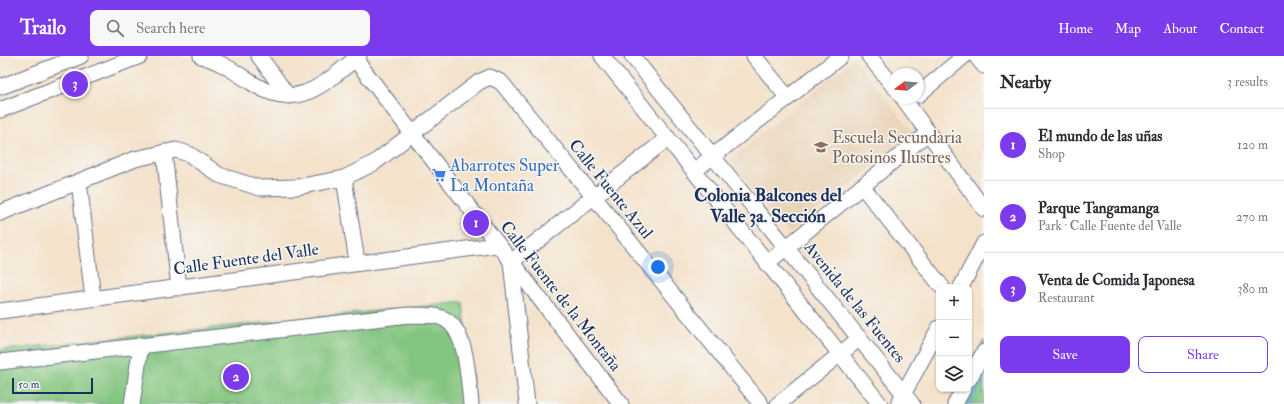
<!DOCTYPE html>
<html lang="en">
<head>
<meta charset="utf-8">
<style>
	body { margin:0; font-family:"IM FELL Double Pica",serif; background:#f7f7f7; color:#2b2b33 }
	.controls { position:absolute; right:12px; bottom:12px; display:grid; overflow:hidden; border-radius:8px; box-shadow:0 1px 3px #0004 }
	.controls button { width:36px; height:36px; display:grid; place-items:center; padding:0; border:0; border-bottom:1px solid #e1e1e2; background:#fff; color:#2b2b33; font:20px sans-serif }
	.compass { position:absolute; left:888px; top:12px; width:36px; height:36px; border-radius:50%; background:#fff; box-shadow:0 1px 3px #0004; rotate:254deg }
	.scale { position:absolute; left:12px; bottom:10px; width:81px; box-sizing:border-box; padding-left:4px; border:2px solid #1b2f5e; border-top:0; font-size:11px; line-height:14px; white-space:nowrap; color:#1b2f5e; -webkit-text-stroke:3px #f6f6f2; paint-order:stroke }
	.you { position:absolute; left:658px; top:211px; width:14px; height:14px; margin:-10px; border:3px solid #fff; border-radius:50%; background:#1a73e8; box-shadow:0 0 0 6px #1a73e833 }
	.badge { display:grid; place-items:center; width:26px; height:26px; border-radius:50%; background:#7c3aed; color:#fff; font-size:13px; font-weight:700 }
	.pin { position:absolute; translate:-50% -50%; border:2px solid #fff; box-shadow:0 1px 4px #0006 }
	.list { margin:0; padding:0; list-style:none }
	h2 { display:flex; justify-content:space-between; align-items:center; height:52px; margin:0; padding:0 16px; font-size:17px }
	h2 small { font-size:13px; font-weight:400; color:#7c7c81 }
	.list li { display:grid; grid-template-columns:26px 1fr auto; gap:12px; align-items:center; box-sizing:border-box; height:72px; padding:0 16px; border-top:1px solid #e1e1e2 }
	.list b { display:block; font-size:15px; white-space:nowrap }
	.list p { margin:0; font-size:13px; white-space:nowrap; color:#7c7c81 }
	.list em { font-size:13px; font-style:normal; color:#7c7c81 }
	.actions { display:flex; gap:8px; padding:12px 16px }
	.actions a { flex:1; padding:9px 0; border:1px solid #7c3aed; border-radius:8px; text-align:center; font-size:14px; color:#7c3aed }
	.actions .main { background:#7c3aed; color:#fff }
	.icon { flex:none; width:22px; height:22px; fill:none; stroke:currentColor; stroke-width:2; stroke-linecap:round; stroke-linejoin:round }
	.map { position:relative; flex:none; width:984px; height:348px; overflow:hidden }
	header { display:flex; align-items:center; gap:24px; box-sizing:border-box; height:56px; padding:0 20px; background:#7c3aed; color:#fff }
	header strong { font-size:19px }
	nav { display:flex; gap:22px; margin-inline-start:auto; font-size:14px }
	.search { width:280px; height:36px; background:#f7f7f7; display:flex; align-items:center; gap:10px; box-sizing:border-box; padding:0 14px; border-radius:8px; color:#7c7c81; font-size:15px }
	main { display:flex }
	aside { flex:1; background:#fff }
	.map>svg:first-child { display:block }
	.built { fill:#ead4b9 }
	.green { fill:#82c57e; stroke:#4e7a6e }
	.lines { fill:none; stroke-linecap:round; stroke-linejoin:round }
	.stream { stroke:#6fabe1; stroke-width:3 }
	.minor-casing { stroke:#676e84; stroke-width:17 }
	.minor { stroke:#fff; stroke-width:15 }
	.labels { text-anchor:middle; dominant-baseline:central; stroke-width:3; stroke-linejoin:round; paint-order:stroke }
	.education-label { font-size:17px; fill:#785e54; stroke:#f6f6f2; text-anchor:start }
	.shop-label { font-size:17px; fill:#366cbe; stroke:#f6f6f2; text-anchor:start }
	.street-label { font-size:17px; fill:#1b2f5e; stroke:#f6f6f2 }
	.neighbourhood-label { font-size:18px; font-weight:bold; fill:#1b2f5e; stroke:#f6f6f2 }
</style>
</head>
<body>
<header>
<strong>Trailo</strong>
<div class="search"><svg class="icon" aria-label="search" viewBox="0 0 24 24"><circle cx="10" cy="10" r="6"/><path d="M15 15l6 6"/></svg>Search here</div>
<nav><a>Home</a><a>Map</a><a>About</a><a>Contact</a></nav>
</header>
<main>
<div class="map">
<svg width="984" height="348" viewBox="0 0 984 348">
	<rect width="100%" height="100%" fill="#f6f6f2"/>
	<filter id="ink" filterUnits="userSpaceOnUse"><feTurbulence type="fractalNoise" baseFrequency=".025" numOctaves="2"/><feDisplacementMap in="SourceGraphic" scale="8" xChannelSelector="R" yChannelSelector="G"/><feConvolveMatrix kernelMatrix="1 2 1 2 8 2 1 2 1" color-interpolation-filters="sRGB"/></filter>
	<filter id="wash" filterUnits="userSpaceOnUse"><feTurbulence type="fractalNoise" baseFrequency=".012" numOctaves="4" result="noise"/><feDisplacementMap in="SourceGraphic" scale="16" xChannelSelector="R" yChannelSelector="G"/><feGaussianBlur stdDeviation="0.9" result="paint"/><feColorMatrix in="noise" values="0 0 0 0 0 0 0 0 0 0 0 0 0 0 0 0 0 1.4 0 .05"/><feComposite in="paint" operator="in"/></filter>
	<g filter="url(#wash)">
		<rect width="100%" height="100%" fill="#f4e2cb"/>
		<polygon class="built" points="854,3 914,78 788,178 729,104"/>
		<g class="green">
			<polygon points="463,246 475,348 0,348 0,294"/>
			<polygon points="984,284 984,348 950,348 969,333 969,313"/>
		</g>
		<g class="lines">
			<polyline class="stream" points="969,348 984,320"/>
		</g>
	</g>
	<g filter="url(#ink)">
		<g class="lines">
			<defs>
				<g id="minor">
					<path d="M 201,0 C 220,5 235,16 252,27 C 298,57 323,28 359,0"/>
					<polyline points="259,0 288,40"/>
					<polyline points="602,0 880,348"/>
					<polyline points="632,0 912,348"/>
					<polyline points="754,0 788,42"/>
					<polyline points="869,0 894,31"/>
					<polyline points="976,0 984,10"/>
					<polyline points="355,3 621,348"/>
					<polyline points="0,31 81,0"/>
					<polyline points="918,39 964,0"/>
					<polyline points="903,42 984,153"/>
					<polyline points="0,54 140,0"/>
					<polyline points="164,96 179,232"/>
					<polyline points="694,115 841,0"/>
					<polyline points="344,122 357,206"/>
					<polyline points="79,126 93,242"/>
					<polyline points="862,130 942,231"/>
					<polyline points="0,157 135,103 176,94 189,98 219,119 260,132 297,131 344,122 374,107 479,26 490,21 501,26 761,348"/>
					<polyline points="767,207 928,77"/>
					<polyline points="961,231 984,187"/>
					<polyline points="0,255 497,189"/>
					<path d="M 0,306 L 409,259 C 418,260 430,258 439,261 C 468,268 468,324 471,348"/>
					<polyline points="969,323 984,296"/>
					<polyline points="132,348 141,289"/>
					<polyline points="527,348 511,206 668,82"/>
					<polyline points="778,348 860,282"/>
					<polyline points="898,348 939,272"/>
					<polyline points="955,348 963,333"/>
				</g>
			</defs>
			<use href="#minor" class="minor-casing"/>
			<use href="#minor" class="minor"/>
		</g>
	</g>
	<defs>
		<symbol id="school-bare" viewBox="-9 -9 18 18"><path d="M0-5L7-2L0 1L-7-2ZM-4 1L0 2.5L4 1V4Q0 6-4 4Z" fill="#8d6e63" stroke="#f6f6f2" stroke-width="2.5" paint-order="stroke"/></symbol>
		<symbol id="supermarket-bare" viewBox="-9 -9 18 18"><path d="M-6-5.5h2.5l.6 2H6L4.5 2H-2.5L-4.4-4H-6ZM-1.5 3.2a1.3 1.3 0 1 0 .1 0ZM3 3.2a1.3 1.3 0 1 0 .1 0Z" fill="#3f7fe0" stroke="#f6f6f2" stroke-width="2.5" paint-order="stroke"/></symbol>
	</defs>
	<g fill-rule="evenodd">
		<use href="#school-bare" x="811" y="81" width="20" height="20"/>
		<use href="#supermarket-bare" x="429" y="109" width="20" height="20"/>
	</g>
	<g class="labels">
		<g class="education-label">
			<text x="832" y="81">Escuela Secundaria<tspan x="832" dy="20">Potosinos Ilustres</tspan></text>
		</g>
		<g class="shop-label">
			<text x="450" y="109">Abarrotes Super<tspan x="450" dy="20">La Montaña</tspan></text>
		</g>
		<g class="street-label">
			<text transform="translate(611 133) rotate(51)">Calle Fuente Azul</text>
			<text transform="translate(246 203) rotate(-8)">Calle Fuente del Valle</text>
			<text transform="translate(561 240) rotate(52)">Calle Fuente de la Montaña</text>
			<text transform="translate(855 246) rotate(51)">Avenida de las Fuentes</text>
		</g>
		<g class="neighbourhood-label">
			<text x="768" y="139">Colonia Balcones del<tspan x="768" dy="21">Valle 3a. Sección</tspan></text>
		</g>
	</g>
</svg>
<div class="controls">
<button>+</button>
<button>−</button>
<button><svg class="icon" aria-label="layers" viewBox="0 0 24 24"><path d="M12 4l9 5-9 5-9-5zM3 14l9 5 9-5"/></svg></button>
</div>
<svg class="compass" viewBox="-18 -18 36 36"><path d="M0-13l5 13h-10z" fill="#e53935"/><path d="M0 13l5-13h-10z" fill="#7c7c81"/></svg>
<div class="scale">50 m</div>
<div class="you"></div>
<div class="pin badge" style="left:476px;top:167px">1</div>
<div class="pin badge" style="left:236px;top:321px">2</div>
<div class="pin badge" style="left:75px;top:28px">3</div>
</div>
<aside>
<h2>Nearby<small>3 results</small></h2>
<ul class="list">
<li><span class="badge">1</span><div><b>El mundo de las uñas</b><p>Shop</p></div><em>120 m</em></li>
<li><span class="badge">2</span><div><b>Parque Tangamanga</b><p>Park · Calle Fuente del Valle</p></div><em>270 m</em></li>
<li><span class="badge">3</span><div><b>Venta de Comida Japonesa</b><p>Restaurant</p></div><em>380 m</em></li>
</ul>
<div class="actions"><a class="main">Save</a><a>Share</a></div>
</aside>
</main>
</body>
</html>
